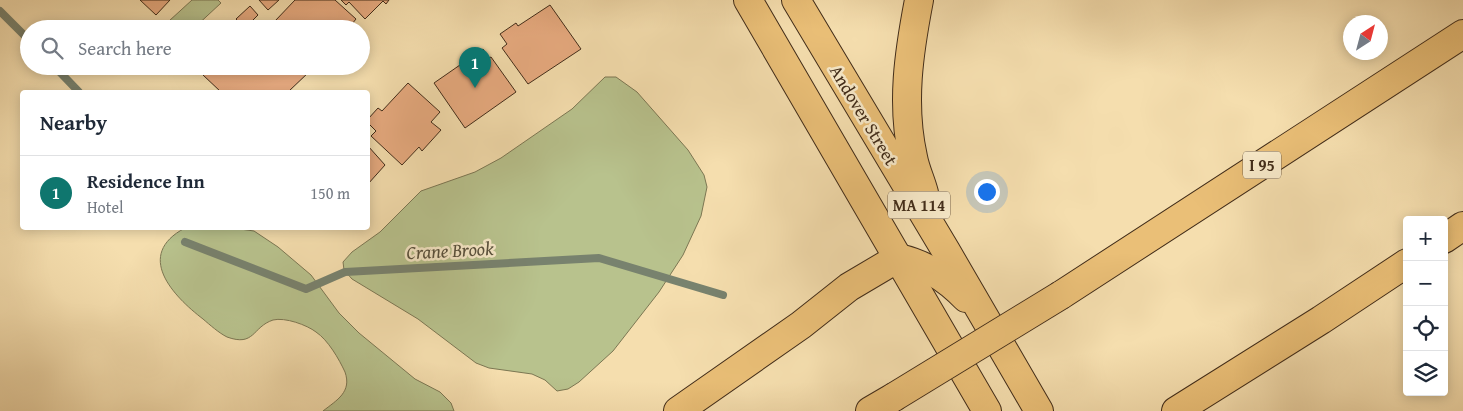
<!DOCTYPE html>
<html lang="en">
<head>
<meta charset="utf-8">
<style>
	body { margin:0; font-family:"Gentium Book Plus",serif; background:#f6f6f7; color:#1f2937 }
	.controls { position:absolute; right:15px; bottom:15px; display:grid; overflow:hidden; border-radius:5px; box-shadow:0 2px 12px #0003 }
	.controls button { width:45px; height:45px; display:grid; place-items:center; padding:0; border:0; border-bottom:1px solid #e0e1e3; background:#fff; color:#1f2937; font:25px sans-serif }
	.compass { position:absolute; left:1343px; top:15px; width:45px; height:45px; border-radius:50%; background:#fff; box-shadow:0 2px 12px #0003; rotate:36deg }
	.you { position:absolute; left:986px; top:191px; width:18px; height:18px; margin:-12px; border:4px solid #fff; border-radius:50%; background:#1a73e8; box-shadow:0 0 0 8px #1a73e833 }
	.badge { display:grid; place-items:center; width:32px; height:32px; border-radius:50%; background:#0f766e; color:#fff; font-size:16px; font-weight:700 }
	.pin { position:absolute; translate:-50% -41px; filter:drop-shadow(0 1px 2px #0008) }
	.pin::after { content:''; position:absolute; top:26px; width:18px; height:15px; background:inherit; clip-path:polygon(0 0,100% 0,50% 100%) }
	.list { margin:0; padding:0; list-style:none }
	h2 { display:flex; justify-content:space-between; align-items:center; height:65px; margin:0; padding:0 20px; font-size:21px }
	h2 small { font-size:16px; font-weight:400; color:#747a83 }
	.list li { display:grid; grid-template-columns:32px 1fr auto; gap:15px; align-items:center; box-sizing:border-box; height:75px; padding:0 20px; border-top:1px solid #e0e1e3 }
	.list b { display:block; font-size:19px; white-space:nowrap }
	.list p { margin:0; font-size:16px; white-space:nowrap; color:#747a83 }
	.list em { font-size:16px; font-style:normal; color:#747a83 }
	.icon { flex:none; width:28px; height:28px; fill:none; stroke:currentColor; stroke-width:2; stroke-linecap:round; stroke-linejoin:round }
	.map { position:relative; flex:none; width:1463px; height:411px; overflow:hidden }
	.search { position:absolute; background:#fff; box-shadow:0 2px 12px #0003; left:20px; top:20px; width:350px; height:55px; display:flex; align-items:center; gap:12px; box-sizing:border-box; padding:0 18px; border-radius:28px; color:#747a83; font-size:19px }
	.panel { position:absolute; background:#fff; box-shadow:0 2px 12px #0003; left:20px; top:90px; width:350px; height:140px; border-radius:5px }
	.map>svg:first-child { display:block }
	.green { fill:#b8c28d; stroke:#7c7753 }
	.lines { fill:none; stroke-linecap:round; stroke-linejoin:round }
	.stream { stroke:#78826e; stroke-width:8 }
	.building { fill:#e8ab80; stroke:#412c19 }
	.highway-casing { stroke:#412c19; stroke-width:30 }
	.highway { stroke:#eabf77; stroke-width:28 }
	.highway-bridge-casing { stroke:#412c19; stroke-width:30; stroke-linecap:butt }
	.highway-bridge { stroke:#eabf77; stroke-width:28 }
	.labels { text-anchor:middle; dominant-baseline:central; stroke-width:5; stroke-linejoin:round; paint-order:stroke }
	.shield { fill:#f8eaca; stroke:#78654e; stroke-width:1 }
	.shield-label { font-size:16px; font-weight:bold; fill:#412c19 }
	.street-label { font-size:18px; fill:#412c19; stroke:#f8eaca }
	.water-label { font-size:19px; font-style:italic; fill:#58503c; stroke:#f8eaca }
</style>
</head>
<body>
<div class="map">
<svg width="1463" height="411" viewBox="0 0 1463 411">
	<rect width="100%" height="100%" fill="#f5deae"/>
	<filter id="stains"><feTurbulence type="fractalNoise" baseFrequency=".004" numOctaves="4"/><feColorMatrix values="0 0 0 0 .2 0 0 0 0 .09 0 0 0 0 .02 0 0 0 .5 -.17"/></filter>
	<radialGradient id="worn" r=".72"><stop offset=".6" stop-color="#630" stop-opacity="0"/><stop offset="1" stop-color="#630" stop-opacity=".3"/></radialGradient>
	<g class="green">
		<polygon points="192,0 218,0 221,3 193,29 177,29 169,21"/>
		<polygon points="605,77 616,77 637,92 688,150 704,175 707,187 701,216 683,255 659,292 613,351 579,382 568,389 557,391 545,380 532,374 489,368 476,363 418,319 352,279 344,270 343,262 352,252 380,232 421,191 475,172 501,158 572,109"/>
		<path d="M 185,228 L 233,228 L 254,231 L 278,247 L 311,275 L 339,313 L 359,333 L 415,379 L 440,392 L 451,403 L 454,411 L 323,411 C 337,400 352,392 345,372 C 339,359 328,340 316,332 C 307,325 285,317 273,320 C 252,327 255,347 227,337 C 219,333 210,325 203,319 C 173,296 134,255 185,228 Z"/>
	</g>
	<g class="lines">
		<g class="stream">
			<polyline points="0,11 29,40"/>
			<polyline points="54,66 79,92"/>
			<polyline points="185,242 306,289 345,272 599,258 723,295"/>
		</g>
	</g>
	<g class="building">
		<polygon points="140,0 170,0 156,15"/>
		<polygon points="259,0 279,0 268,10"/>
		<polygon points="295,0 335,0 356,19 352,24 357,28 283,29 275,21"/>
		<polygon points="341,0 389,0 386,4 383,1 365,19 349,2 346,5"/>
		<polygon points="550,5 581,49 528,84 502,48 507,44 500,34 516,23 518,26"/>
		<polygon points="250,6 258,15 245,28 236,19"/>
		<polygon points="483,49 489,58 491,57 516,92 465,128 434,83"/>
		<polygon points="212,66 305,66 310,71 288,92 221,92 203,75"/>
		<polygon points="408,83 440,112 431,122 441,130 422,151 419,147 402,165 371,136 376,131 368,123 368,119 378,108 382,111"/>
		<polygon points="368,146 385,165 368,184"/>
	</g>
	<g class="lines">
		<defs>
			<g id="highway">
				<polyline points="748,0 987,411"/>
				<polyline points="796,0 946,251 1039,411"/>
				<path d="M 919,0 C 909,52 901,104 913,157 C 915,169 921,181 924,193"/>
				<polyline points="1444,239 1463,226"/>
				<polyline points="1061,295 1463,34"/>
				<path d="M 678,411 L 801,325 L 849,287 L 898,258 C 925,264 946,277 966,298"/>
				<polyline points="870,411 894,397"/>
				<polyline points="1176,411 1321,320 1407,263"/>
			</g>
		</defs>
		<use href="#highway" class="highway-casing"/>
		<use href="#highway" class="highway"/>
		<defs>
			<polyline id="highway-bridge" points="894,397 1061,295"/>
		</defs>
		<use href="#highway-bridge" class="highway-bridge-casing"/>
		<use href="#highway-bridge" class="highway-bridge"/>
	</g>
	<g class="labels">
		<g class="shield">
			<rect x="1243" y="151.5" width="38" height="27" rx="4"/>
			<rect x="888" y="191.5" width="62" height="27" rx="4"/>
		</g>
		<g class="shield-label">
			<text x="1262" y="165">I 95</text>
			<text x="919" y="205">MA 114</text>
		</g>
		<g class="street-label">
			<text transform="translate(864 115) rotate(59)">Andover Street</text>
		</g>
		<g class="water-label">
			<text transform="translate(450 250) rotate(-3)">Crane Brook</text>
		</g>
	</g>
	<rect width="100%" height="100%" filter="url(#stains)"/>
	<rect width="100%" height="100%" fill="url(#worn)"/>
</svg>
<div class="controls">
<button>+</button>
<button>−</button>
<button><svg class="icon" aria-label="locate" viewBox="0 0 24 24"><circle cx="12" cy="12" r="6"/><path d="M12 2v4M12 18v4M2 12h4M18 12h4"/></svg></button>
<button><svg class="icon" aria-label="layers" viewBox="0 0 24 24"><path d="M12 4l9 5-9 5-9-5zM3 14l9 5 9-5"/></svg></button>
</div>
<svg class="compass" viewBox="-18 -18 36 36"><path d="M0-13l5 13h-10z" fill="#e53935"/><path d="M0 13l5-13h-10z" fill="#747a83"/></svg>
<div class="you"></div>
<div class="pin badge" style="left:475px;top:88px">1</div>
<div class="search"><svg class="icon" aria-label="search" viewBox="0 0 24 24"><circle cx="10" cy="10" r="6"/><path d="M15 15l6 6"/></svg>Search here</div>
<section class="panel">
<h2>Nearby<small></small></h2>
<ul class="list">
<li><span class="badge">1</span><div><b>Residence Inn</b><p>Hotel</p></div><em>150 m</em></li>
</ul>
</section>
</div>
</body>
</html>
